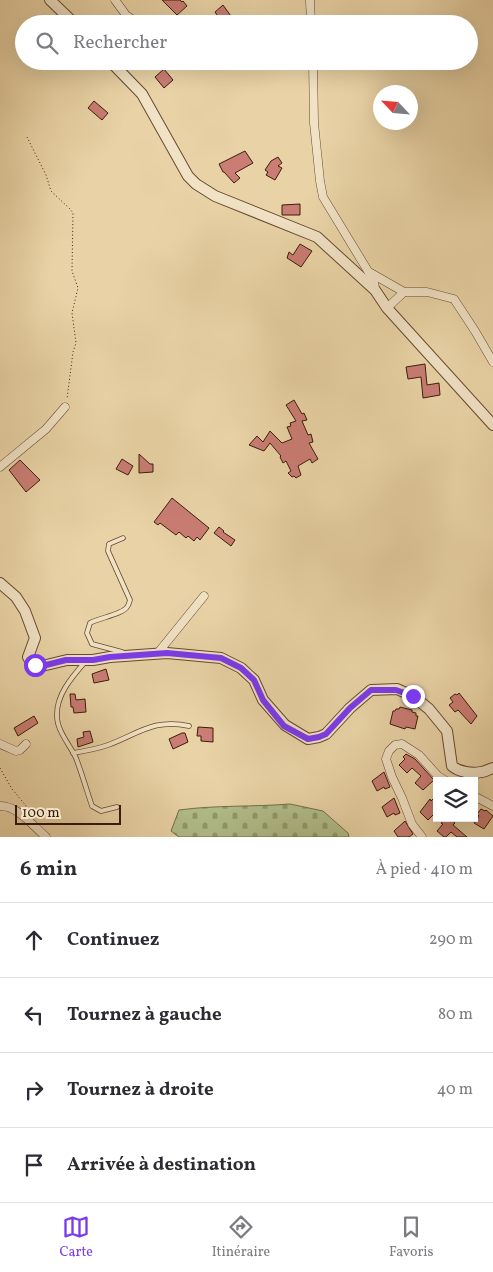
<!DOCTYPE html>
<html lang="fr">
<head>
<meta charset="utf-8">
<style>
	body { margin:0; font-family:Vollkorn,serif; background:#f2f2f3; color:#2b2b33 }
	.controls { position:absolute; right:15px; bottom:15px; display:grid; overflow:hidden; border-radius:0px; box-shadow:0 5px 20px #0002 }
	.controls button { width:45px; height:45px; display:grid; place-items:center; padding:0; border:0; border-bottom:1px solid #e1e1e2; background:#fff; color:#2b2b33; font:25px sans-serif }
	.compass { position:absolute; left:373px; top:85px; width:45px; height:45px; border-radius:50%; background:#fff; box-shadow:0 5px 20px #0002; rotate:296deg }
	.scale { position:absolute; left:15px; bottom:12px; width:106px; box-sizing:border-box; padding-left:5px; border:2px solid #3b1d09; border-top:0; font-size:14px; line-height:18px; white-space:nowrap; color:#3b1d09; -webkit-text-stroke:4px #f1e2c5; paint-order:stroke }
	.stop { position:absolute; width:15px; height:15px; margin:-11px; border:4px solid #7c3aed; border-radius:50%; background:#fff }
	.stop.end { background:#7c3aed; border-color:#fff; box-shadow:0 1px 5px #0008 }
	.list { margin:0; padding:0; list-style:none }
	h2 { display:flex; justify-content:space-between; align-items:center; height:65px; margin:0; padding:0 20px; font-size:21px }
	h2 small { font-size:16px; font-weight:400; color:#7c7c81 }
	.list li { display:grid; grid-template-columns:32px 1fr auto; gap:15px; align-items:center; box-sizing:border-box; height:75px; padding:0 20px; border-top:1px solid #e1e1e2 }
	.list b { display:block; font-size:19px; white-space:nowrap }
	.list em { font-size:16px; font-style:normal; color:#7c7c81 }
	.icon { flex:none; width:28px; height:28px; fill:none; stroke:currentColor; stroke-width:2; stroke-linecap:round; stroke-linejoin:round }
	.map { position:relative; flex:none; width:493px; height:837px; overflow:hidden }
	.search { position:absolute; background:#fff; box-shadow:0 5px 20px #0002; left:15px; right:15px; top:15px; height:55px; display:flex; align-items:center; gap:12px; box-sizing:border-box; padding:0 18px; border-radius:28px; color:#7c7c81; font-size:19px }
	.sheet { height:365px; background:#fff }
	nav { display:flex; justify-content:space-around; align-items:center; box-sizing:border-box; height:70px; border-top:1px solid #e1e1e2; background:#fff; font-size:14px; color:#7c7c81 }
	nav a { display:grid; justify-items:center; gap:2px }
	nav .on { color:#7c3aed }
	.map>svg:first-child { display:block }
	.cemetery { fill:url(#cemetery-stones); stroke:#766e4a }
	.building { fill:#ca7d74; stroke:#3b1d09 }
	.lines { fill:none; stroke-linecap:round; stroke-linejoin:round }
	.service-casing { stroke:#664a30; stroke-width:5.5 }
	.minor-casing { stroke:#664a30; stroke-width:9 }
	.tertiary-casing { stroke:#664a30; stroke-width:12 }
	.path { stroke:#3b1d09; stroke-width:1; stroke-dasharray:1 2.5; stroke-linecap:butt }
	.service { stroke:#f1e2c5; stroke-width:4 }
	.minor { stroke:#f1e2c5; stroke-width:8 }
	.tertiary { stroke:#f1e2c5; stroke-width:10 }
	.route { stroke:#7c3aed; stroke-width:6 }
</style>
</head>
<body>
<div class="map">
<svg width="493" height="837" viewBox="0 0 493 837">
	<defs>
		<pattern id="cemetery-stones" width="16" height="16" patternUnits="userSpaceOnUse" patternTransform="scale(1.25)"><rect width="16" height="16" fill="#b1be8a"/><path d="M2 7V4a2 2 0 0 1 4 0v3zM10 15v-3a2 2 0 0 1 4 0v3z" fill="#919a6f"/></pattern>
	</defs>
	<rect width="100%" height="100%" fill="#e9d3a6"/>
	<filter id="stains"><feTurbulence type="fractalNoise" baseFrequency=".004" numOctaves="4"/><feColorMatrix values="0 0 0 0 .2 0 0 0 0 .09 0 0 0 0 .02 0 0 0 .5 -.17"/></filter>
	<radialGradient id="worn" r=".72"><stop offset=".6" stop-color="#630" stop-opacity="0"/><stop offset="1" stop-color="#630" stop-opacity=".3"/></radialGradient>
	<path class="cemetery" d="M 290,804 L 323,811 L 348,833 L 349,837 L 179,837 L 171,831 L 179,810 C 216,805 253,807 290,804 Z"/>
	<g class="building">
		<polygon points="162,0 180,0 182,2 183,1 187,6 177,15"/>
		<polygon points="223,5 233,19 226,24 223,24 215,12"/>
		<polygon points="164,69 173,80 164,88 155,77"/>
		<polygon points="94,101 108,113 102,120 88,108"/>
		<polygon points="245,151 253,163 235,173 240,178 234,183 224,172 223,172 219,164"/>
		<polygon points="278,157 282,163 278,166 282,168 275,180 266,175 268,172 265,170 271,161"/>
		<polygon points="300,204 300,215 282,215 282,205"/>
		<polygon points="300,244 312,251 301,267 287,258 289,252 293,255"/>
		<polygon points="425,364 427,385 439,383 440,395 423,398 421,377 408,379 406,367"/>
		<polygon points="294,400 302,414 304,413 307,420 302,421 308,435 311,434 313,442 309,443 318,459 312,463 310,459 298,466 301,475 296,478 294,476 292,477 288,473 291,471 286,461 283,463 280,457 281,456 270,443 264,451 249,445 257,436 263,442 270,431 282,443 292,439 287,427 291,426 290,423 296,421 286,405"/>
		<polygon points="139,454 150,464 153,464 153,472 139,473"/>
		<polygon points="122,459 133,466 128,475 116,469"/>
		<polygon points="20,460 40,480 26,492 9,470"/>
		<polygon points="172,498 209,528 200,540 197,537 194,541 188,536 186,538 179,532 176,535 160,523 158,525 154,522"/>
		<polygon points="219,527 224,531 223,532 235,540 231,546 214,533"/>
		<polygon points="106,669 109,680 94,683 92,674"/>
		<polygon points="459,693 477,716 471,724 458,710 455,712 449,705 453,702 450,698 455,694 457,695"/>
		<polygon points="70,694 75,694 76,700 85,699 86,712 74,713 73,707 71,707"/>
		<polygon points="400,707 412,710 412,712 416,713 416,716 418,716 415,729 406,727 405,729 390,724 393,711 395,711 396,709 399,709"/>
		<polygon points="34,716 38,723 18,736 14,728"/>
		<polygon points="198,727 213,728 213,742 201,741 201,736 197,736"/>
		<polygon points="90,731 93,742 78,747 77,739 84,737 83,732"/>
		<polygon points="182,733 185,733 188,742 173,749 169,739"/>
		<polygon points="406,754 415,759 434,780 423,790 415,783 421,776 412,768 407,773 399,765 405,759 403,757"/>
		<polygon points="384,772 390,787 385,789 384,787 377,791 372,781"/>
		<polygon points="437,795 437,811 428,820 420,812 430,799 431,801"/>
		<polygon points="394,798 400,813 395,815 394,813 387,817 382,807"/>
		<polygon points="481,809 485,811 486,810 493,816 484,829 474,823 479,816 477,814"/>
		<polygon points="446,818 450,821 451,820 455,823 453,825 467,837 457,837 451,832 446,837 444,837 437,831 443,824 441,823"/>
		<polygon points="405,821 413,834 409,837 398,837 394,831"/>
	</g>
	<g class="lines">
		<defs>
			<g id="service">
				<path d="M 122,652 L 92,644 L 87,633 L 90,623 C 99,618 123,614 127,607 C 128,607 130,600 130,600 L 108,551 L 109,544 L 123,538"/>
				<path d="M 85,662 C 72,677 56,695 57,716 C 57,731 70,745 76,758 C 82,774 87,791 92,806 L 101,811 L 117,807"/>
				<path d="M 73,753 C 85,751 97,749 108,745 C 138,734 154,718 189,726"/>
			</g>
			<g id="minor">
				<polyline points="115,0 126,15 133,20"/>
				<polyline points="310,0 311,24"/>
				<polyline points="313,61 314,123 320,181 323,197 374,281 375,290"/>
				<polyline points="369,272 404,292 427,292 454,299 475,331 493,362"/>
				<polyline points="387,308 404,292"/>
				<polyline points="0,467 46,429 65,407"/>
				<polyline points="157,654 204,596"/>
				<polyline points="0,744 16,751 20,750 26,744"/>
				<polyline points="474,796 493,806"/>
				<path d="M 0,806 C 17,805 33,826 46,837"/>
				<polyline points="422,837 412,824 402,798 392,777 386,759 389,751 395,745 402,744 419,755 438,776 446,781"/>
			</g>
			<g id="tertiary">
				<polyline points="50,0 75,24"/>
				<polyline points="110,61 142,94 188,176 196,184 215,196 317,237 375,290 387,308 493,425"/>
				<path d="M 0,583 L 16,597 L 25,611 L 35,638 L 28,657 L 32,664 L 42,666 L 67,660 L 93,660 L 110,657 L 167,653 L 221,658 L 241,668 L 254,680 L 263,700 L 285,725 L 308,739 L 319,737 L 326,734 L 350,708 L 371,690 L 397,689 L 413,696 L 429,709 L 447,731 L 452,766 C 459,772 472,774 481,772 C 485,772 489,769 493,768"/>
			</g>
		</defs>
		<use href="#service" class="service-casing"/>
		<use href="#minor" class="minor-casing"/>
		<use href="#tertiary" class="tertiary-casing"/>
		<g class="path">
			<polyline points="27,137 46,175 51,191 70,209 73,213 72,271 78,288 72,313 76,343 73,352 67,399"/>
			<polyline points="0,768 12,789 32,813"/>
		</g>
		<use href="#service" class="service"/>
		<use href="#minor" class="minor"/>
		<use href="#tertiary" class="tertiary"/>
	</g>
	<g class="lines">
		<polyline class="route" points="35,665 42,666 66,660 93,660 110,657 167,653 221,658 241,668 254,680 263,700 284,726 308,739 319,737 326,734 350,708 371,690 396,690 413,696"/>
	</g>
	<rect width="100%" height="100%" filter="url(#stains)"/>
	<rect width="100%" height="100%" fill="url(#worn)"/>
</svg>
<div class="controls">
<button><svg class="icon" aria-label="layers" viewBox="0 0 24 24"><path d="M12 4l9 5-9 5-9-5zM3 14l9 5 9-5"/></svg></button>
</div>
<svg class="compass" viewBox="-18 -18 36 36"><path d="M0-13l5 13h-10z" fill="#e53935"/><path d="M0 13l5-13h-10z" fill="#7c7c81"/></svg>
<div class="scale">100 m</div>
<div class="stop" style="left:35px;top:665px"></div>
<div class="stop end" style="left:413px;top:696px"></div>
<div class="search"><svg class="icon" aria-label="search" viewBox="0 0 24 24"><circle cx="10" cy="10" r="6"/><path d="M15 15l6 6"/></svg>Rechercher</div>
</div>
<section class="sheet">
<h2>6 min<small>À pied · 410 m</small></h2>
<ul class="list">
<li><svg class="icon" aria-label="ahead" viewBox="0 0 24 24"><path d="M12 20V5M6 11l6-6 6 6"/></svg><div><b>Continuez</b></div><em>290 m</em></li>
<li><svg class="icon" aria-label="left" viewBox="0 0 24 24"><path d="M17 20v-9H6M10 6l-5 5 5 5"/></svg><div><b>Tournez à gauche</b></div><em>80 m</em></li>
<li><svg class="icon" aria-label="right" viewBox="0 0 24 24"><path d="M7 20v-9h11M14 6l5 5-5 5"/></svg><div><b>Tournez à droite</b></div><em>40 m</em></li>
<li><svg class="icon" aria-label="arrive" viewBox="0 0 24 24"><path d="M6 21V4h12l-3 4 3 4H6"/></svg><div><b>Arrivée à destination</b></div></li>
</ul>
</section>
<nav>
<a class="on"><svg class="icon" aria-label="map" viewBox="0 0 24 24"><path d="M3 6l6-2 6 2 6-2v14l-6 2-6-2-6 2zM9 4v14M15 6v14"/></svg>Carte</a>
<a><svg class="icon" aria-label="directions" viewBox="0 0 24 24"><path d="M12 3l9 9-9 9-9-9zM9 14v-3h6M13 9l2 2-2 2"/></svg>Itinéraire</a>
<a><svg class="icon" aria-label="saved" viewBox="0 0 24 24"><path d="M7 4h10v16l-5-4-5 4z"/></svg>Favoris</a>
</nav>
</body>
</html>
